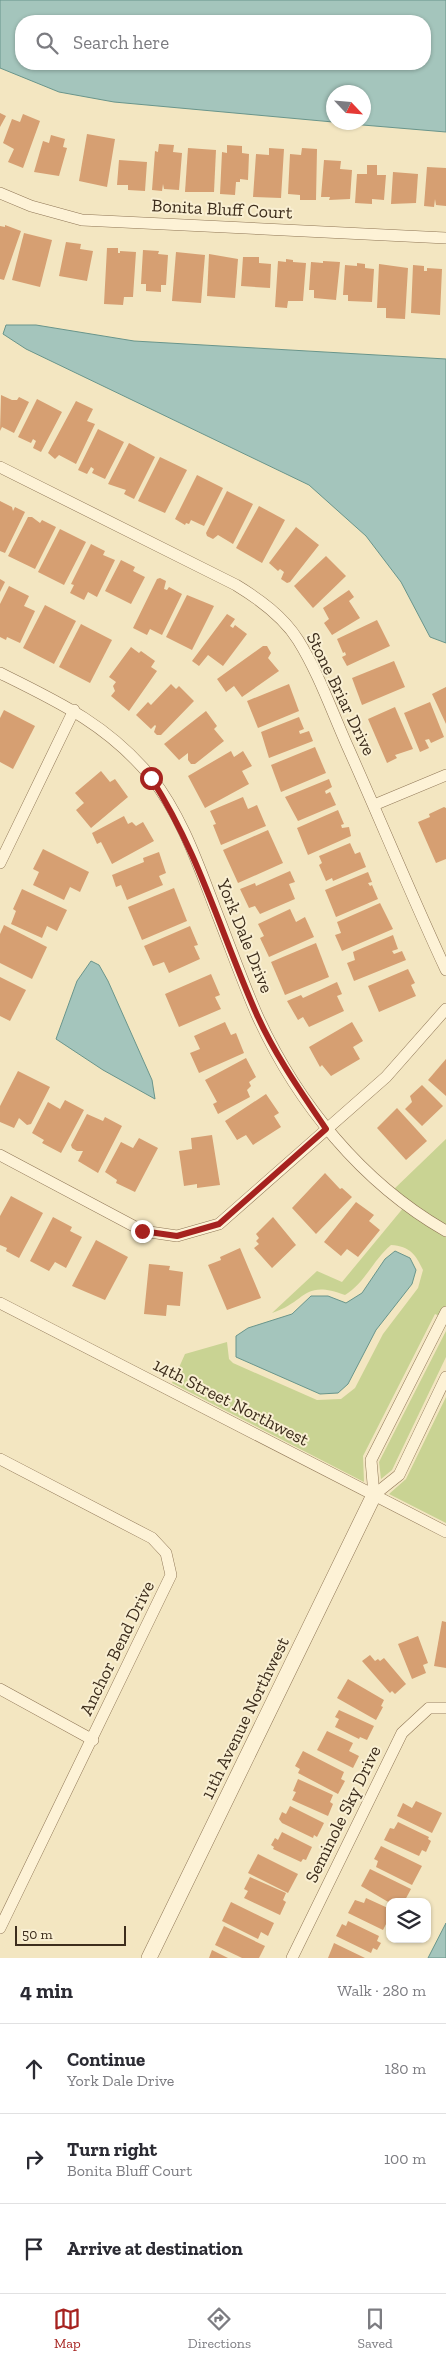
<!DOCTYPE html>
<html lang="en">
<head>
<meta charset="utf-8">
<style>
	body { margin:0; font-family:"Zilla Slab",serif; background:#f2f2f3; color:#2b2b33 }
	.controls { position:absolute; right:15px; bottom:15px; display:grid; overflow:hidden; border-radius:10px; box-shadow:0 1px 4px #0004 }
	.controls button { width:45px; height:45px; display:grid; place-items:center; padding:0; border:0; border-bottom:1px solid #e1e1e2; background:#fff; color:#2b2b33; font:25px sans-serif }
	.compass { position:absolute; left:326px; top:85px; width:45px; height:45px; border-radius:50%; background:#fff; box-shadow:0 1px 4px #0004; rotate:116deg }
	.scale { position:absolute; left:15px; bottom:12px; width:111px; box-sizing:border-box; padding-left:5px; border:2px solid #3d2d1c; border-top:0; font-size:14px; line-height:18px; white-space:nowrap; color:#3d2d1c; -webkit-text-stroke:4px #f9efd2; paint-order:stroke }
	.stop { position:absolute; width:15px; height:15px; margin:-11px; border:4px solid #a6221f; border-radius:50%; background:#fff }
	.stop.end { background:#a6221f; border-color:#fff; box-shadow:0 1px 5px #0008 }
	.list { margin:0; padding:0; list-style:none }
	h2 { display:flex; justify-content:space-between; align-items:center; height:65px; margin:0; padding:0 20px; font-size:21px }
	h2 small { font-size:16px; font-weight:400; color:#7c7c81 }
	.list li { display:grid; grid-template-columns:32px 1fr auto; gap:15px; align-items:center; box-sizing:border-box; height:90px; padding:0 20px; border-top:1px solid #e1e1e2 }
	.list b { display:block; font-size:19px; white-space:nowrap }
	.list p { margin:0; font-size:16px; white-space:nowrap; color:#7c7c81 }
	.list em { font-size:16px; font-style:normal; color:#7c7c81 }
	.icon { flex:none; width:28px; height:28px; fill:none; stroke:currentColor; stroke-width:2; stroke-linecap:round; stroke-linejoin:round }
	.map { position:relative; flex:none; width:446px; height:1958px; overflow:hidden }
	.search { position:absolute; background:#fff; box-shadow:0 1px 4px #0004; left:15px; right:15px; top:15px; height:55px; display:flex; align-items:center; gap:12px; box-sizing:border-box; padding:0 18px; border-radius:20px; color:#7c7c81; font-size:19px }
	.sheet { height:335px; background:#fff }
	nav { display:flex; justify-content:space-around; align-items:center; box-sizing:border-box; height:70px; border-top:1px solid #e1e1e2; background:#fff; font-size:14px; color:#7c7c81 }
	nav a { display:grid; justify-items:center; gap:2px }
	nav .on { color:#a6221f }
	.map>svg:first-child { display:block }
	.green { fill:#c9d393 }
	.water { fill:#a4c5bc; stroke:#69958b; fill-rule:evenodd }
	.building { fill:#d69f72 }
	.lines { fill:none; stroke-linecap:round; stroke-linejoin:round }
	.minor-casing { stroke:#8f7656; stroke-width:12 }
	.tertiary-casing { stroke:#8f7656; stroke-width:16 }
	.minor { stroke:#fdf2d6; stroke-width:11 }
	.tertiary { stroke:#fdf2d6; stroke-width:15 }
	.route { stroke:#a6221f; stroke-width:6 }
	.labels { text-anchor:middle; dominant-baseline:central; stroke-width:4; stroke-linejoin:round; paint-order:stroke }
	.street-label { font-size:18px; fill:#3d2d1c; stroke:#f9efd2 }
</style>
</head>
<body>
<div class="map">
<svg width="446" height="1958" viewBox="0 0 446 1958">
	<rect width="100%" height="100%" fill="#f3e6c1"/>
	<g class="green">
		<path d="M 446,1139 L 446,1319 L 435,1314 L 363,1456 L 364,1482 L 172,1383 L 185,1354 L 227,1342 L 229,1359 L 233,1363 L 317,1400 L 341,1399 L 355,1388 L 383,1334 L 418,1288 L 423,1270 C 416,1255 410,1246 391,1245 C 373,1260 365,1283 345,1295 C 302,1279 307,1302 272,1313 L 317,1271 L 342,1282 L 404,1207 L 392,1191 Z"/>
		<polygon points="446,1331 446,1357 392,1470 381,1479 379,1462"/>
		<polygon points="446,1397 446,1523 389,1494 406,1479"/>
	</g>
	<g class="water">
		<path d="M 0,0 L 446,0 L 446,132 L 339,123 L 364,122 L 364,92 L 334,92 L 333,122 L 114,102 L 59,92 L 0,68 ZM 425,21 L 425,64 L 21,64 L 21,21 Z"/>
		<polygon points="6,325 36,325 134,341 446,359 446,643 430,637 401,582 366,536 309,485 26,349 3,334"/>
		<polygon points="91,961 99,965 108,981 152,1080 155,1099 103,1070 56,1039 77,981"/>
		<polygon points="395,1251 410,1258 416,1270 412,1284 376,1330 348,1384 338,1393 320,1394 236,1357 236,1336 248,1328 292,1314 311,1296 328,1296 346,1303 362,1293 385,1259"/>
		<polygon points="446,1923 446,1958 428,1958"/>
	</g>
	<g class="building">
		<polygon points="0,113 6,116 0,127"/>
		<polygon points="23,114 40,121 23,168 8,162 14,149 3,143 12,119 20,122"/>
		<polygon points="87,134 115,139 107,187 79,181"/>
		<polygon points="51,135 65,139 63,147 67,148 59,176 34,172 43,141 49,143"/>
		<polygon points="159,144 174,145 173,152 182,153 179,190 164,189 163,184 162,191 152,190 155,151 158,152"/>
		<polygon points="227,145 242,146 242,153 249,154 248,180 240,179 240,182 236,182 235,195 220,194 222,152 227,153"/>
		<polygon points="188,148 216,150 214,192 185,192"/>
		<polygon points="269,148 284,149 281,198 253,197 256,154 269,155"/>
		<polygon points="302,148 317,149 316,200 300,200 300,195 288,194 290,154 301,155"/>
		<polygon points="119,160 147,162 145,191 128,190 128,185 117,185"/>
		<polygon points="324,160 341,161 340,169 352,170 350,199 329,200 330,197 321,197"/>
		<polygon points="367,165 377,165 377,175 386,175 384,200 372,199 372,204 355,203 357,174 367,174"/>
		<polygon points="427,167 446,168 446,206 436,205 435,199 434,207 424,206"/>
		<polygon points="393,172 418,174 416,203 391,204"/>
		<polygon points="5,225 21,231 4,280 0,279 0,226 5,227"/>
		<polygon points="24,233 52,240 40,287 12,280"/>
		<polygon points="66,242 81,244 80,249 93,251 87,281 59,276"/>
		<polygon points="107,248 118,248 118,253 120,253 120,251 136,252 133,297 124,297 123,305 104,304"/>
		<polygon points="143,250 159,251 158,254 168,255 166,285 161,285 161,292 146,291 146,284 141,284"/>
		<polygon points="176,252 205,255 201,303 172,301"/>
		<polygon points="209,254 238,259 235,298 207,296"/>
		<polygon points="243,257 259,257 259,263 271,264 270,288 241,286"/>
		<polygon points="286,259 293,260 293,262 306,263 303,301 288,301 287,308 275,307 278,261 286,262"/>
		<polygon points="323,261 340,262 336,300 314,298 314,290 309,290 311,262 323,263"/>
		<polygon points="357,263 365,264 365,268 374,269 372,302 348,301 348,295 343,295 345,265 357,266"/>
		<polygon points="379,264 408,268 405,319 386,318 386,308 377,308"/>
		<polygon points="413,265 424,266 424,271 427,271 427,268 442,269 440,315 411,313"/>
		<polygon points="1,395 12,400 17,400 19,397 29,402 14,433 2,427 0,431"/>
		<polygon points="37,399 62,412 41,452 33,448 36,441 33,439 31,443 18,437"/>
		<polygon points="76,401 93,409 87,421 95,424 76,464 59,455 55,459 48,453"/>
		<polygon points="98,429 124,442 105,479 92,473 94,469 91,467 87,474 78,470"/>
		<polygon points="129,443 155,457 134,499 124,494 126,490 108,484"/>
		<polygon points="160,457 187,470 165,513 138,501"/>
		<polygon points="197,475 223,488 204,526 191,520 189,524 186,523 185,525 175,519"/>
		<polygon points="227,491 253,504 233,544 218,535 213,539 207,536 206,533"/>
		<polygon points="0,501 12,507 13,511 15,507 25,512 5,553 0,551"/>
		<polygon points="259,506 285,520 262,563 236,548"/>
		<polygon points="28,517 32,517 40,523 42,520 56,527 35,569 8,556"/>
		<polygon points="296,527 319,545 290,582 287,583 281,579 284,572 280,569 278,571 269,563"/>
		<polygon points="60,529 86,542 64,585 38,572"/>
		<polygon points="91,544 105,551 103,555 115,560 97,597 88,592 84,600 70,593 74,585 71,584"/>
		<polygon points="326,556 346,576 313,608 294,586"/>
		<polygon points="121,560 135,567 133,571 145,577 131,604 105,591"/>
		<polygon points="160,578 166,581 164,589 167,590 169,587 182,594 162,635 150,629 147,635 133,628 157,579"/>
		<polygon points="0,579 5,582 0,592"/>
		<polygon points="9,586 29,596 24,606 35,611 20,643 7,637 6,640 0,637 0,604"/>
		<polygon points="349,590 354,597 349,601 360,618 332,635 324,623 329,619 323,608"/>
		<polygon points="187,595 214,606 192,650 166,637"/>
		<polygon points="45,605 76,621 54,664 23,648"/>
		<polygon points="227,614 235,619 230,626 233,628 235,625 247,634 223,666 208,655 199,666 192,661"/>
		<polygon points="377,620 390,646 347,666 342,657 346,655 345,652 343,653 337,639"/>
		<polygon points="81,624 112,640 90,683 59,667"/>
		<polygon points="263,646 267,646 271,653 268,658 279,671 242,697 234,686 226,692 217,679"/>
		<polygon points="131,647 139,653 141,651 155,661 151,667 157,671 129,711 111,696 115,691 113,686 116,682 109,677"/>
		<polygon points="394,661 405,687 362,705 352,678"/>
		<polygon points="171,684 176,689 179,686 194,701 161,735 157,735 154,732 156,726 155,725 151,729 136,715 148,702 151,705"/>
		<polygon points="289,684 299,711 258,728 247,701"/>
		<polygon points="446,687 446,724 432,694"/>
		<polygon points="430,702 444,737 431,743 429,739 425,740 429,748 420,752 404,713"/>
		<polygon points="395,707 413,749 395,755 397,758 387,763 368,719"/>
		<polygon points="4,710 35,726 13,769 0,762 0,718"/>
		<polygon points="206,711 217,726 214,729 224,741 195,764 191,764 188,760 188,753 179,760 164,744"/>
		<polygon points="299,717 304,729 299,731 300,734 309,731 313,741 269,758 261,732"/>
		<polygon points="315,747 326,773 281,792 271,765"/>
		<polygon points="231,751 234,757 243,751 252,766 242,771 249,784 205,808 188,776"/>
		<polygon points="101,771 110,782 115,779 128,797 91,828 76,810 84,803 75,793"/>
		<polygon points="329,779 332,787 325,791 326,794 330,792 336,805 298,821 285,797"/>
		<polygon points="243,797 248,809 257,805 266,826 221,845 213,825 216,824 210,811"/>
		<polygon points="444,807 446,808 446,859 436,863 418,822 430,817 429,814"/>
		<polygon points="338,810 344,824 341,825 342,828 349,827 351,836 308,855 297,828"/>
		<polygon points="124,816 128,824 132,822 136,826 143,822 154,841 112,864 101,842 97,844 92,833"/>
		<polygon points="268,830 283,863 238,883 223,850"/>
		<polygon points="350,843 355,854 360,852 366,867 333,881 332,878 326,881 319,865 322,863 319,856"/>
		<polygon points="43,849 89,872 80,892 70,887 64,900 33,885 39,872 33,869"/>
		<polygon points="159,852 166,873 159,876 163,885 127,900 121,885 116,887 112,875 144,862 143,858"/>
		<polygon points="290,871 295,882 289,884 295,899 260,914 255,906 249,908 240,889 255,883 256,886"/>
		<polygon points="368,872 372,882 368,883 370,886 372,885 378,899 336,917 325,890"/>
		<polygon points="174,888 187,921 142,940 128,907"/>
		<polygon points="22,889 67,910 57,931 47,926 42,938 11,924 16,911 13,909"/>
		<polygon points="380,903 393,929 342,951 335,935 341,933 337,922"/>
		<polygon points="290,909 296,922 305,917 314,937 269,957 260,938 264,936 258,924"/>
		<polygon points="4,925 47,947 32,979 0,963 0,934"/>
		<polygon points="190,926 198,945 194,946 200,959 169,973 164,962 153,966 144,946"/>
		<polygon points="393,935 398,949 392,951 394,954 402,951 406,960 354,981 347,963 355,960 353,952"/>
		<polygon points="316,943 329,977 285,995 271,962"/>
		<polygon points="408,969 415,983 411,985 416,996 379,1012 368,986"/>
		<polygon points="211,974 220,995 215,997 221,1009 179,1027 165,994"/>
		<polygon points="0,977 26,990 10,1021 0,1016"/>
		<polygon points="337,982 342,994 337,996 344,1011 309,1027 303,1017 298,1020 287,1001 301,995 303,998"/>
		<polygon points="225,1022 231,1035 236,1033 244,1053 199,1073 190,1053 200,1049 194,1036"/>
		<polygon points="352,1022 363,1041 353,1047 360,1059 331,1076 322,1065 320,1067 309,1047"/>
		<polygon points="246,1058 256,1077 249,1082 251,1086 247,1090 250,1097 218,1114 213,1104 217,1102 205,1080"/>
		<polygon points="446,1059 446,1096 428,1080"/>
		<polygon points="18,1071 50,1087 31,1124 27,1125 19,1118 14,1128 0,1122 0,1106"/>
		<polygon points="422,1085 443,1106 422,1126 405,1109 412,1102 410,1096"/>
		<polygon points="266,1094 279,1113 274,1116 281,1127 253,1145 246,1135 237,1140 225,1121"/>
		<polygon points="65,1100 84,1110 61,1153 42,1143 44,1140 32,1133 48,1102 60,1109"/>
		<polygon points="397,1108 427,1141 406,1160 377,1128"/>
		<polygon points="87,1114 103,1121 105,1117 122,1126 98,1173 78,1161 83,1151 77,1151 72,1148 71,1145"/>
		<polygon points="212,1135 220,1185 197,1188 197,1184 184,1186 179,1151 192,1149 191,1138"/>
		<polygon points="139,1138 158,1148 135,1192 116,1183 117,1180 105,1172 121,1142 133,1148"/>
		<polygon points="325,1173 340,1189 342,1188 352,1197 316,1234 292,1208"/>
		<polygon points="11,1196 43,1213 19,1258 6,1251 7,1248 0,1245 0,1216"/>
		<polygon points="356,1202 374,1215 369,1221 380,1230 358,1257 347,1249 341,1256 324,1242"/>
		<polygon points="53,1217 72,1227 70,1231 82,1237 66,1268 55,1262 49,1271 30,1261"/>
		<polygon points="273,1217 296,1245 272,1268 254,1248 259,1244 256,1241 259,1238 256,1234"/>
		<polygon points="96,1240 128,1257 105,1300 72,1286"/>
		<polygon points="240,1248 261,1298 227,1310 208,1265 221,1260 220,1257"/>
		<polygon points="149,1264 170,1266 169,1270 183,1272 180,1306 167,1305 166,1316 144,1314"/>
		<polygon points="442,1621 446,1622 446,1668 434,1666"/>
		<polygon points="418,1636 428,1663 423,1665 426,1673 412,1679 398,1644"/>
		<polygon points="370,1655 375,1661 378,1659 380,1661 384,1658 406,1684 395,1694 392,1691 390,1693 362,1661"/>
		<polygon points="348,1679 384,1700 381,1706 383,1707 376,1720 337,1698"/>
		<polygon points="339,1710 374,1726 367,1740 360,1737 359,1739 335,1727 339,1719 335,1717"/>
		<polygon points="327,1731 353,1743 349,1751 359,1756 353,1768 317,1750"/>
		<polygon points="303,1751 344,1772 341,1779 345,1781 338,1794 298,1773 300,1769 295,1766"/>
		<polygon points="298,1779 333,1795 330,1802 333,1804 328,1816 292,1800 296,1792 293,1791"/>
		<polygon points="416,1801 442,1813 432,1833 397,1816 403,1803 412,1808"/>
		<polygon points="290,1806 324,1823 317,1837 314,1835 313,1838 282,1823 279,1819 282,1812 286,1814"/>
		<polygon points="398,1822 429,1837 428,1839 431,1841 426,1852 422,1850 419,1856 384,1840 390,1828 394,1829"/>
		<polygon points="282,1832 312,1847 306,1860 303,1859 301,1862 273,1849 274,1847 271,1845 275,1838 278,1840"/>
		<polygon points="381,1846 422,1866 412,1885 376,1867 378,1861 374,1859"/>
		<polygon points="258,1854 298,1874 288,1893 248,1873"/>
		<polygon points="370,1869 411,1889 404,1902 390,1903 361,1886"/>
		<polygon points="250,1877 286,1893 283,1900 286,1902 280,1915 244,1898 248,1891 244,1889"/>
		<polygon points="366,1898 390,1909 390,1916 383,1930 348,1913 355,1900 364,1903"/>
		<polygon points="231,1902 274,1923 268,1936 261,1932 258,1939 222,1921"/>
		<polygon points="348,1921 379,1936 377,1941 381,1943 377,1950 373,1948 371,1953 336,1936 342,1924 346,1926"/>
		<polygon points="224,1926 265,1946 259,1958 242,1958 215,1945"/>
		<polygon points="334,1943 365,1958 328,1958"/>
		<polygon points="212,1950 228,1958 209,1958"/>
	</g>
	<g class="lines">
		<defs>
			<g id="minor">
				<polyline points="0,193 31,206 82,220 446,238"/>
				<path d="M 0,467 L 236,585 C 259,599 283,616 298,640 C 318,672 331,709 346,743 C 380,819 411,895 446,970"/>
				<path d="M 0,673 C 59,702 108,725 151,777 C 183,817 200,870 218,916 C 231,949 243,983 257,1015 C 297,1103 362,1183 446,1231"/>
				<polyline points="374,805 446,775"/>
				<polyline points="0,863 74,710"/>
				<polyline points="0,1155 143,1231 177,1236 219,1224 386,1077 446,1009"/>
				<polyline points="0,1303 446,1532"/>
				<polyline points="0,1459 152,1538 166,1553 171,1575 0,1928"/>
				<polyline points="374,1495 371,1460 446,1312"/>
				<polyline points="374,1495 399,1475 446,1377"/>
				<polyline points="0,1689 93,1740"/>
				<polyline points="292,1958 402,1733 429,1708 446,1708"/>
			</g>
			<polyline id="tertiary" points="149,1958 374,1495"/>
		</defs>
		<use href="#minor" class="minor-casing"/>
		<use href="#tertiary" class="tertiary-casing"/>
		<use href="#minor" class="minor"/>
		<use href="#tertiary" class="tertiary"/>
	</g>
	<g class="lines">
		<path class="route" d="M 142,1231 L 177,1236 L 219,1224 L 326,1129 C 301,1092 275,1055 257,1015 C 221,934 199,853 151,778"/>
	</g>
	<g class="labels">
		<g class="street-label">
			<text transform="translate(222 209) rotate(3)">Bonita Bluff Court</text>
			<text transform="translate(341 694) rotate(64)">Stone Briar Drive</text>
			<text transform="translate(245 936) rotate(68)">York Dale Drive</text>
			<text transform="translate(231 1402) rotate(27)">14th Street Northwest</text>
			<text transform="translate(117 1648) rotate(-64)">Anchor Bend Drive</text>
			<text transform="translate(245 1718) rotate(-64)">11th Avenue Northwest</text>
			<text transform="translate(343 1814) rotate(-64)">Seminole Sky Drive</text>
		</g>
	</g>
</svg>
<div class="controls">
<button><svg class="icon" aria-label="layers" viewBox="0 0 24 24"><path d="M12 4l9 5-9 5-9-5zM3 14l9 5 9-5"/></svg></button>
</div>
<svg class="compass" viewBox="-18 -18 36 36"><path d="M0-13l5 13h-10z" fill="#e53935"/><path d="M0 13l5-13h-10z" fill="#7c7c81"/></svg>
<div class="scale">50 m</div>
<div class="stop" style="left:151px;top:778px"></div>
<div class="stop end" style="left:142px;top:1231px"></div>
<div class="search"><svg class="icon" aria-label="search" viewBox="0 0 24 24"><circle cx="10" cy="10" r="6"/><path d="M15 15l6 6"/></svg>Search here</div>
</div>
<section class="sheet">
<h2>4 min<small>Walk · 280 m</small></h2>
<ul class="list">
<li><svg class="icon" aria-label="ahead" viewBox="0 0 24 24"><path d="M12 20V5M6 11l6-6 6 6"/></svg><div><b>Continue</b><p>York Dale Drive</p></div><em>180 m</em></li>
<li><svg class="icon" aria-label="right" viewBox="0 0 24 24"><path d="M7 20v-9h11M14 6l5 5-5 5"/></svg><div><b>Turn right</b><p>Bonita Bluff Court</p></div><em>100 m</em></li>
<li><svg class="icon" aria-label="arrive" viewBox="0 0 24 24"><path d="M6 21V4h12l-3 4 3 4H6"/></svg><div><b>Arrive at destination</b></div></li>
</ul>
</section>
<nav>
<a class="on"><svg class="icon" aria-label="map" viewBox="0 0 24 24"><path d="M3 6l6-2 6 2 6-2v14l-6 2-6-2-6 2zM9 4v14M15 6v14"/></svg>Map</a>
<a><svg class="icon" aria-label="directions" viewBox="0 0 24 24"><path d="M12 3l9 9-9 9-9-9zM9 14v-3h6M13 9l2 2-2 2"/></svg>Directions</a>
<a><svg class="icon" aria-label="saved" viewBox="0 0 24 24"><path d="M7 4h10v16l-5-4-5 4z"/></svg>Saved</a>
</nav>
</body>
</html>
